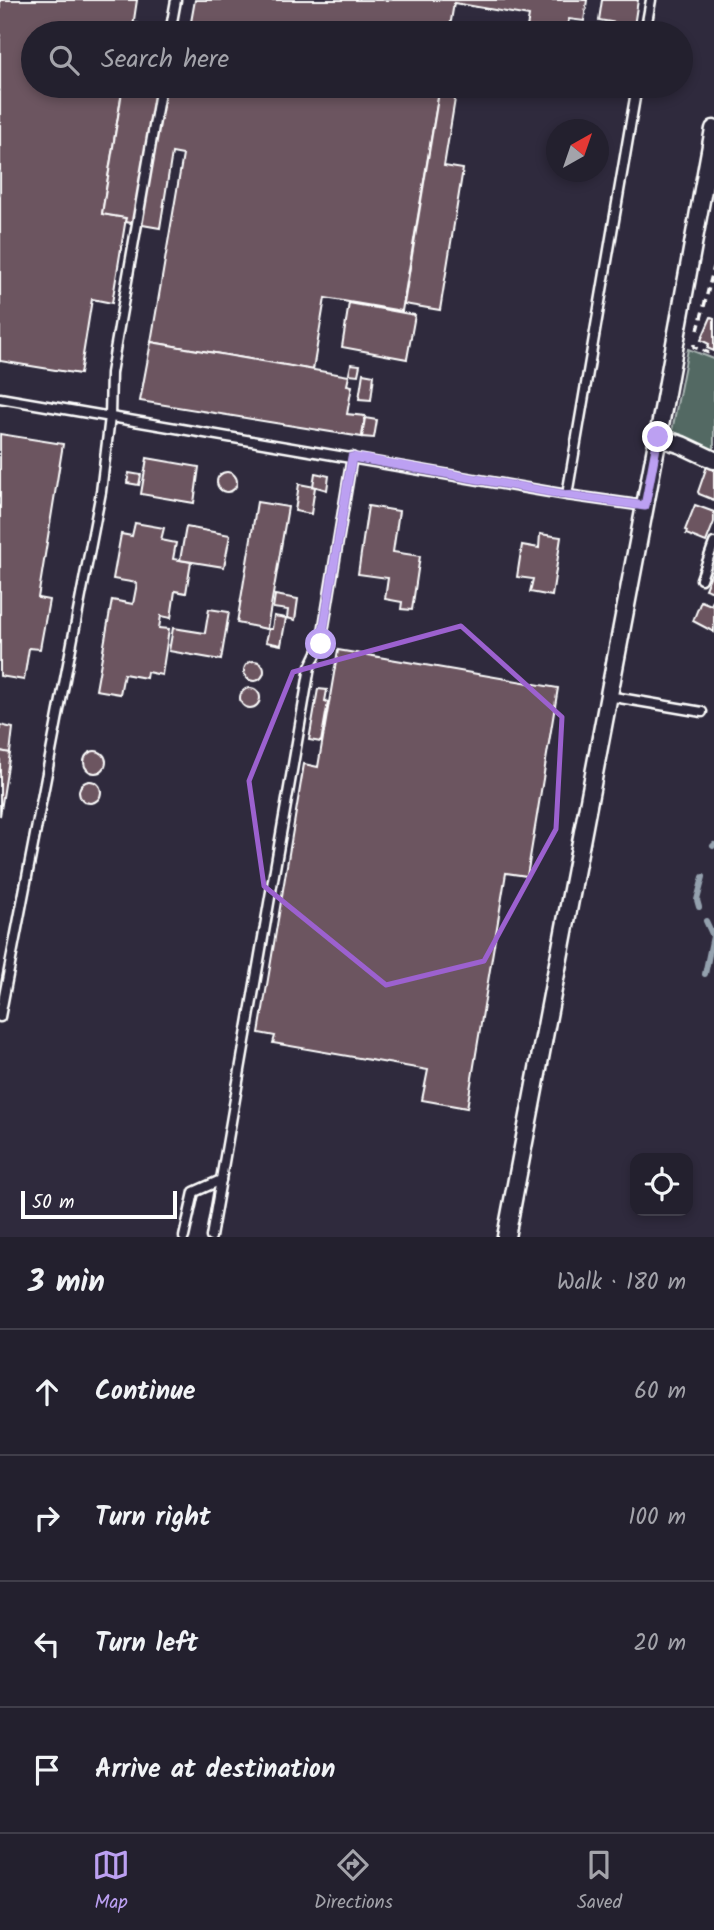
<!DOCTYPE html>
<html lang="en">
<head>
<meta charset="utf-8">
<style>
	body { margin:0; font-family:Kalam,sans-serif; background:#2b2836; color:#f1f3f6 }
	.controls { position:absolute; right:21px; bottom:21px; display:grid; overflow:hidden; border-radius:14px; box-shadow:0 4px 10px #0003 }
	.controls button { width:63px; height:63px; display:grid; place-items:center; padding:0; border:0; border-bottom:2px solid #403e4a; background:#23202e; color:#f1f3f6; font:35px sans-serif }
	.compass { position:absolute; left:546px; top:119px; width:63px; height:63px; border-radius:50%; background:#23202e; box-shadow:0 4px 10px #0003; rotate:40deg }
	.scale { position:absolute; left:21px; bottom:18px; width:156px; box-sizing:border-box; padding-left:7px; border:4px solid #fff; border-top:0; font-size:19px; line-height:24px; white-space:nowrap; color:#fff; -webkit-text-stroke:5px #2f2a3d; paint-order:stroke }
	.stop { position:absolute; width:21px; height:21px; margin:-16px; border:5px solid #bca0f2; border-radius:50%; background:#fff }
	.stop.end { background:#bca0f2; border-color:#fff; box-shadow:0 2px 7px #0008 }
	.list { margin:0; padding:0; list-style:none }
	h2 { display:flex; justify-content:space-between; align-items:center; height:91px; margin:0; padding:0 28px; font-size:30px }
	h2 small { font-size:23px; font-weight:400; color:#a3a3aa }
	.list li { display:grid; grid-template-columns:46px 1fr auto; gap:21px; align-items:center; box-sizing:border-box; height:126px; padding:0 28px; border-top:2px solid #403e4a }
	.list b { display:block; font-size:26px; white-space:nowrap }
	.list em { font-size:23px; font-style:normal; color:#a3a3aa }
	.icon { flex:none; width:38px; height:38px; fill:none; stroke:currentColor; stroke-width:2; stroke-linecap:round; stroke-linejoin:round }
	.map { position:relative; flex:none; width:714px; height:1237px; overflow:hidden }
	.search { position:absolute; background:#23202e; box-shadow:0 4px 10px #0003; left:21px; right:21px; top:21px; height:77px; display:flex; align-items:center; gap:18px; box-sizing:border-box; padding:0 24px; border-radius:38px; color:#a3a3aa; font-size:26px }
	.sheet { height:595px; background:#23202e }
	nav { display:flex; justify-content:space-around; align-items:center; box-sizing:border-box; height:98px; border-top:2px solid #403e4a; background:#23202e; font-size:19px; color:#a3a3aa }
	nav a { display:grid; justify-items:center; gap:4px }
	nav .on { color:#bca0f2 }
	.map>svg:first-child { display:block }
	.green { fill:#536964; stroke:#a9b4b2; stroke-width:2 }
	.lines { fill:none; stroke-linecap:round; stroke-linejoin:round }
	.stream { stroke:#94a1ae; stroke-width:6 }
	.building { fill:#6c5460; stroke:#fff; stroke-width:2 }
	.service-casing { stroke:#fff; stroke-width:13 }
	.minor-casing { stroke:#fff; stroke-width:21 }
	.path { stroke:#fff; stroke-width:3.5; stroke-dasharray:7 5; stroke-linecap:butt }
	.service { stroke:#2f2a3d; stroke-width:8 }
	.minor { stroke:#2f2a3d; stroke-width:16 }
	.route { stroke:#bca0f2; stroke-width:9 }
	.marked { fill:none; stroke:#9c61cf; stroke-width:5; stroke-linejoin:round }
</style>
</head>
<body>
<div class="map">
<svg width="714" height="1237" viewBox="0 0 714 1237">
	<rect width="100%" height="100%" fill="#2f2a3d"/>
	<filter id="ink" filterUnits="userSpaceOnUse"><feTurbulence type="fractalNoise" baseFrequency=".0143" numOctaves="2"/><feDisplacementMap in="SourceGraphic" scale="14" xChannelSelector="R" yChannelSelector="G"/><feConvolveMatrix kernelMatrix="1 2 1 2 8 2 1 2 1" color-interpolation-filters="sRGB"/></filter>
	<g filter="url(#ink)">
		<polygon class="green" points="688,349 714,359 714,451 672,431"/>
		<g class="lines">
			<g class="stream">
				<polyline points="713,846 714,845"/>
				<polyline points="699,907 697,900 703,877"/>
				<polyline points="705,974 713,936 706,921"/>
			</g>
		</g>
		<g class="building">
			<polygon points="0,0 137,0 132,33 33,33 33,86 123,86 102,214 126,218 112,303 92,299 80,374 0,361"/>
			<polygon points="195,0 587,0 584,21 569,19 566,33 526,33 529,16 454,3 449,33 132,33 134,23 189,33"/>
			<polygon points="602,0 638,0 634,26 599,20"/>
			<polygon points="123,86 440,86 402,311 325,298 313,370 151,342 183,155 172,153 160,228 125,222 126,218 102,214"/>
			<polygon points="440,86 457,87 444,166 463,169 440,310 404,304"/>
			<polygon points="349,303 415,315 407,359 342,347"/>
			<polygon points="711,317 714,318 714,351 707,348 709,344 701,340"/>
			<polygon points="151,342 349,376 347,385 352,386 347,414 365,416 362,437 140,401"/>
			<polygon points="351,364 360,365 358,375 349,374"/>
			<polygon points="363,373 374,375 371,400 359,399"/>
			<polygon points="365,418 377,420 374,438 362,437"/>
			<polygon points="0,434 63,444 38,598 49,600 40,649 29,648 24,680 0,676"/>
			<polygon points="147,458 199,467 194,503 141,494"/>
			<polygon points="707,466 714,469 714,500 699,494 698,492"/>
			<circle cx="227" cy="482" r="10"/>
			<polygon points="129,473 141,475 139,485 127,483"/>
			<polygon points="315,473 329,476 327,490 313,486"/>
			<polygon points="299,484 315,487 311,514 295,511"/>
			<polygon points="257,502 288,507 267,629 237,623"/>
			<polygon points="695,505 714,512 714,522 706,542 686,534 687,531 685,530"/>
			<polygon points="368,506 399,511 393,552 420,556 412,610 401,609 402,602 385,599 388,578 358,574"/>
			<polygon points="135,523 164,528 161,540 176,543 173,559 191,562 186,593 175,591 171,618 161,616 159,628 169,629 162,675 147,672 146,678 124,674 120,694 96,690 112,600 133,604 137,583 113,579 121,534 132,536"/>
			<polygon points="186,527 230,535 224,567 180,560"/>
			<polygon points="540,534 561,537 552,596 530,592 533,579 517,577 522,545 539,548"/>
			<polygon points="714,567 714,592 705,589"/>
			<polygon points="275,595 298,599 295,620 287,618 288,610 273,608"/>
			<polygon points="701,601 711,605 713,601 714,602 714,632 693,621"/>
			<polygon points="209,609 229,612 221,660 169,651 173,628 205,633"/>
			<polygon points="274,616 286,618 281,645 266,642 269,629 272,629"/>
			<polygon points="338,650 558,688 527,876 506,873 467,1108 422,1100 428,1070 273,1043 275,1036 259,1033 304,764 318,767"/>
			<circle cx="254" cy="671" r="10"/>
			<circle cx="250" cy="698" r="10"/>
			<polygon points="318,689 327,690 325,701 328,702 321,742 309,740"/>
			<polygon points="0,725 13,728 10,753 0,751"/>
			<polygon points="0,751 10,753 0,816"/>
			<circle cx="95" cy="762" r="11"/>
			<circle cx="90" cy="792" r="11"/>
		</g>
		<g class="lines">
			<defs>
				<g id="service">
					<polyline points="170,33 176,0"/>
					<polyline points="645,33 651,0"/>
					<polyline points="0,398 567,495 645,506"/>
					<polyline points="567,495 637,86"/>
					<polyline points="701,579 714,543"/>
					<polyline points="608,696 702,712"/>
					<polyline points="0,1017 101,492 110,417 111,373 161,86"/>
					<polyline points="184,1237 194,1192 221,1180"/>
					<polyline points="211,1237 310,667 321,644 352,457"/>
				</g>
				<g id="minor">
					<polyline points="658,437 682,445 714,460"/>
					<polyline points="506,1237 658,437 714,129"/>
				</g>
			</defs>
			<use href="#service" class="service-casing"/>
			<use href="#minor" class="minor-casing"/>
			<g class="path">
				<polyline points="698,330 714,267"/>
				<polyline points="694,344 694,347 714,355"/>
			</g>
			<use href="#service" class="service"/>
			<use href="#minor" class="minor"/>
		</g>
	</g>
	<g class="lines" filter="url(#ink)">
		<polyline class="route" points="321,644 352,457 567,495 645,506 658,437"/>
	</g>
	<path class="marked" d="M 461,626 L 562,717 L 556,829 L 484,961 L 386,985 L 264,886 L 249,781 L 293,672 Z"/>
</svg>
<div class="controls">
<button><svg class="icon" aria-label="locate" viewBox="0 0 24 24"><circle cx="12" cy="12" r="6"/><path d="M12 2v4M12 18v4M2 12h4M18 12h4"/></svg></button>
</div>
<svg class="compass" viewBox="-18 -18 36 36"><path d="M0-13l5 13h-10z" fill="#e53935"/><path d="M0 13l5-13h-10z" fill="#a3a3aa"/></svg>
<div class="scale">50 m</div>
<div class="stop" style="left:321px;top:644px"></div>
<div class="stop end" style="left:658px;top:437px"></div>
<div class="search"><svg class="icon" aria-label="search" viewBox="0 0 24 24"><circle cx="10" cy="10" r="6"/><path d="M15 15l6 6"/></svg>Search here</div>
</div>
<section class="sheet">
<h2>3 min<small>Walk · 180 m</small></h2>
<ul class="list">
<li><svg class="icon" aria-label="ahead" viewBox="0 0 24 24"><path d="M12 20V5M6 11l6-6 6 6"/></svg><div><b>Continue</b></div><em>60 m</em></li>
<li><svg class="icon" aria-label="right" viewBox="0 0 24 24"><path d="M7 20v-9h11M14 6l5 5-5 5"/></svg><div><b>Turn right</b></div><em>100 m</em></li>
<li><svg class="icon" aria-label="left" viewBox="0 0 24 24"><path d="M17 20v-9H6M10 6l-5 5 5 5"/></svg><div><b>Turn left</b></div><em>20 m</em></li>
<li><svg class="icon" aria-label="arrive" viewBox="0 0 24 24"><path d="M6 21V4h12l-3 4 3 4H6"/></svg><div><b>Arrive at destination</b></div></li>
</ul>
</section>
<nav>
<a class="on"><svg class="icon" aria-label="map" viewBox="0 0 24 24"><path d="M3 6l6-2 6 2 6-2v14l-6 2-6-2-6 2zM9 4v14M15 6v14"/></svg>Map</a>
<a><svg class="icon" aria-label="directions" viewBox="0 0 24 24"><path d="M12 3l9 9-9 9-9-9zM9 14v-3h6M13 9l2 2-2 2"/></svg>Directions</a>
<a><svg class="icon" aria-label="saved" viewBox="0 0 24 24"><path d="M7 4h10v16l-5-4-5 4z"/></svg>Saved</a>
</nav>
</body>
</html>
